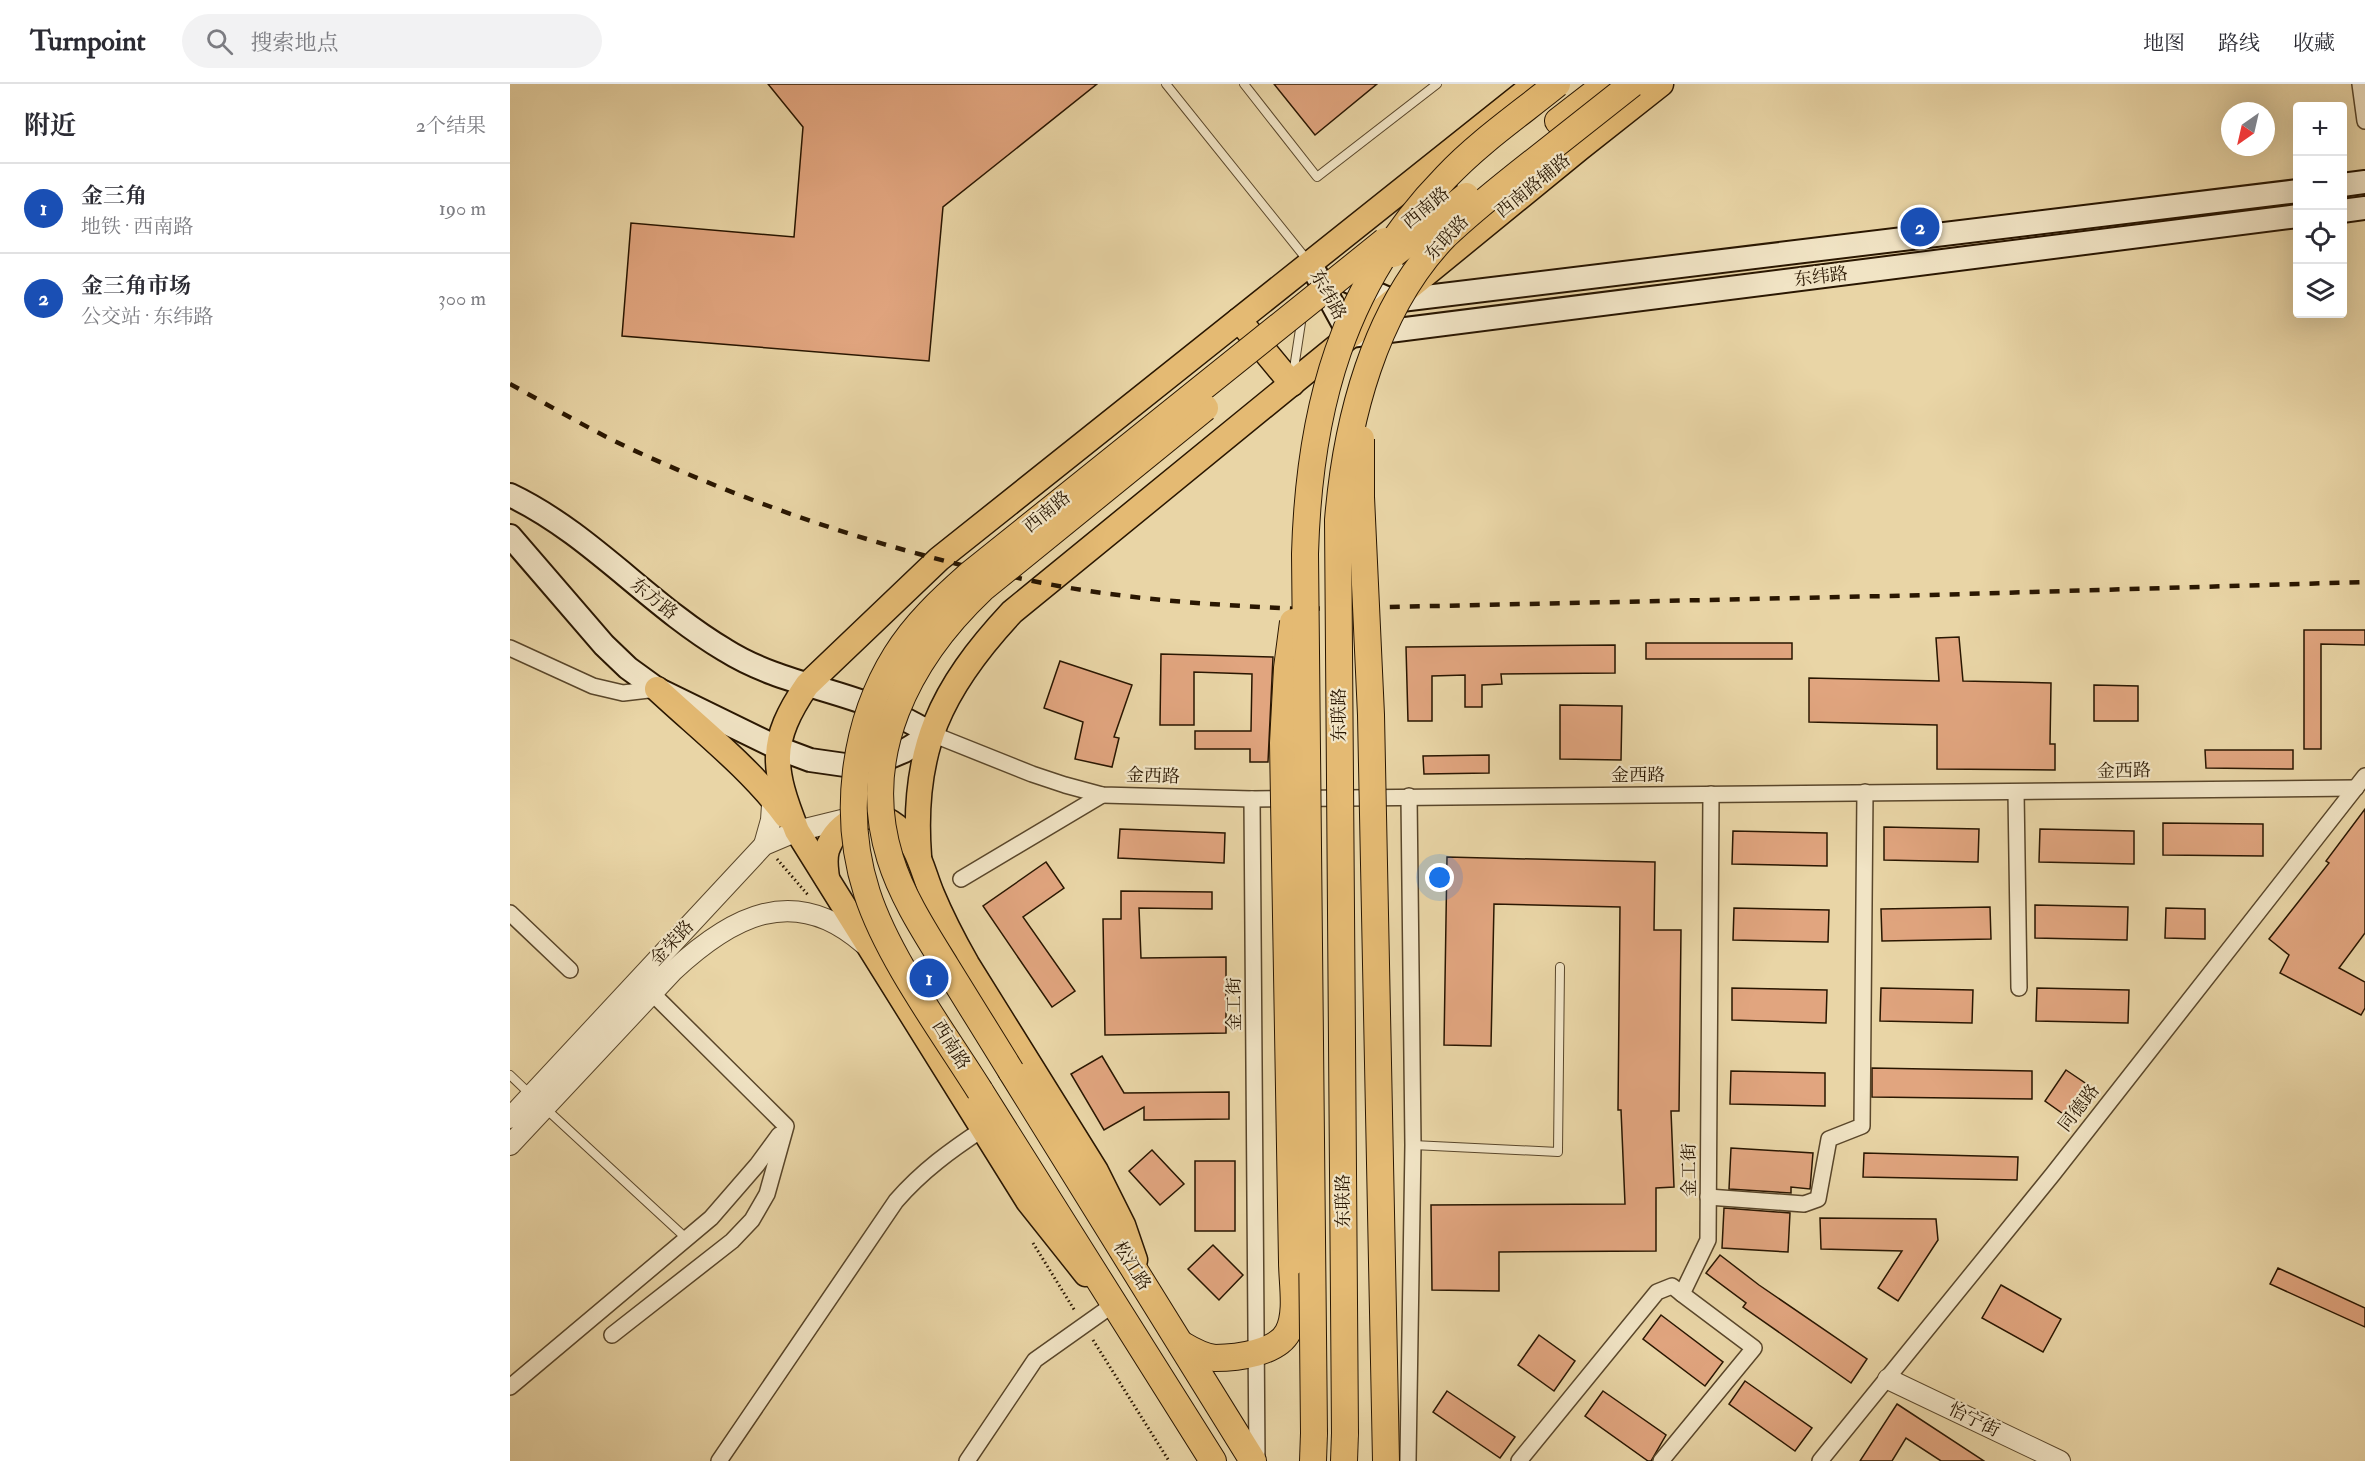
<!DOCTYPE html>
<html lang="zh">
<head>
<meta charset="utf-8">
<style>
	body { margin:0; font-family:"IM FELL Double Pica","Noto Serif SC",serif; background:#f2f2f3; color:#2b2b33 }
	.controls { position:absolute; right:18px; top:18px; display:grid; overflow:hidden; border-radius:6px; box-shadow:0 6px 24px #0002 }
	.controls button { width:54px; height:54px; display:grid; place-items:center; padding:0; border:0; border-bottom:2px solid #e1e1e2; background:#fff; color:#2b2b33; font:30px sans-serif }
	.compass { position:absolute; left:1711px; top:18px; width:54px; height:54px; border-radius:50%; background:#fff; box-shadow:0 6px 24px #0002; rotate:214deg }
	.you { position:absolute; left:930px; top:794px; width:21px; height:21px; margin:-15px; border:4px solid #fff; border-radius:50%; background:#1a73e8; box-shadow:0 0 0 9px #1a73e833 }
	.badge { display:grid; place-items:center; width:39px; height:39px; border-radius:50%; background:#1a73e8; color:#fff; font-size:20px; font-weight:700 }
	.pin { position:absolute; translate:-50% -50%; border:3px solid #fff; box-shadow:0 2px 6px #0006 }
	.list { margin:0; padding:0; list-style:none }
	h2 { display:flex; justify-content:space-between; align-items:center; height:78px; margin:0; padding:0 24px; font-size:26px }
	h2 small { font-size:20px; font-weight:400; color:#7c7c81 }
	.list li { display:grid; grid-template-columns:39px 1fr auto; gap:18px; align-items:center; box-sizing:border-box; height:90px; padding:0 24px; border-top:2px solid #e1e1e2 }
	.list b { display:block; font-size:22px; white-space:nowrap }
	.list p { margin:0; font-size:20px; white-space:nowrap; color:#7c7c81 }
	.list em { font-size:20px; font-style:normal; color:#7c7c81 }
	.icon { flex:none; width:33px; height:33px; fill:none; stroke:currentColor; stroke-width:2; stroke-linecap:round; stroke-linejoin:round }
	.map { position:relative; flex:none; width:1855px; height:1377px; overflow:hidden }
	header { display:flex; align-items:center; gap:36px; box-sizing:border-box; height:84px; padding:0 30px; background:#fff; border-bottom:2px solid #e1e1e2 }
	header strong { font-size:28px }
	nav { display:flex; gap:33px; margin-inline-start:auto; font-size:21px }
	.search { width:420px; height:54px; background:#f2f2f3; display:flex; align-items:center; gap:15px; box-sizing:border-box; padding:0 21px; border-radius:33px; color:#7c7c81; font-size:22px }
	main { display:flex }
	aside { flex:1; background:#fff }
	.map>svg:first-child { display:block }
	.building { fill:#e1a57f; stroke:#291601; stroke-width:1.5 }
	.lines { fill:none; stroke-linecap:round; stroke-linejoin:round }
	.service-casing { stroke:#59462a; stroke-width:10 }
	.minor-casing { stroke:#59462a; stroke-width:18 }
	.tertiary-casing { stroke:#59462a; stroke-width:22 }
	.secondary-casing { stroke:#291601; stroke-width:26 }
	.primary-casing { stroke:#291601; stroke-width:27 }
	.trunk-casing { stroke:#291601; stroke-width:28 }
	.path { stroke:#291601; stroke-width:3; stroke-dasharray:1.5 3; stroke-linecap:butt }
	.service { stroke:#f1e4c5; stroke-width:8 }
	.minor { stroke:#f1e4c5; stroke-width:15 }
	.tertiary { stroke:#f1e4c5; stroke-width:20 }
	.secondary { stroke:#f1e4c5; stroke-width:22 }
	.primary { stroke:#e4ba73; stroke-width:24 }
	.trunk { stroke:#e4ba73; stroke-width:26 }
	.rail { stroke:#291601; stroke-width:4.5; stroke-dasharray:10 10; stroke-linecap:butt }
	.trunk-bridge-casing { stroke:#291601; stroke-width:28; stroke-linecap:butt }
	.trunk-bridge { stroke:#e4ba73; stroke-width:26 }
	.labels { text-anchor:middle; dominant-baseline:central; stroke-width:4.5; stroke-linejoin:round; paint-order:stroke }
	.street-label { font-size:18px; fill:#291601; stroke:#f1e4c5 }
</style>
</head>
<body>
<header>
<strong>Turnpoint</strong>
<div class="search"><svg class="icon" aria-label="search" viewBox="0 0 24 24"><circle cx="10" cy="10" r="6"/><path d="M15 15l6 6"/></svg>搜索地点</div>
<nav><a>地图</a><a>路线</a><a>收藏</a></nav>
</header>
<main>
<aside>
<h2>附近<small>2个结果</small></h2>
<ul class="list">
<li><span class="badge" style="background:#1a4fb4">1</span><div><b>金三角</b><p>地铁 · 西南路</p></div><em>190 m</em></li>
<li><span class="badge" style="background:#1a4fb4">2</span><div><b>金三角市场</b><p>公交站 · 东纬路</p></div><em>300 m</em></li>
</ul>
</aside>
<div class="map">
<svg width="1855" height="1377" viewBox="0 0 1855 1377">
	<rect width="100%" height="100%" fill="#e9d5a6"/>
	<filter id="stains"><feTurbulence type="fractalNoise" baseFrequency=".00333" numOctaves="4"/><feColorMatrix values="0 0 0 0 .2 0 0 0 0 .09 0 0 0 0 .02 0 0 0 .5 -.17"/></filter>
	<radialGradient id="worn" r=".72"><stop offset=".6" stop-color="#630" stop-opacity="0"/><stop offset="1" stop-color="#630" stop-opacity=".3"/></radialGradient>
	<g class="building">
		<polygon points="258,0 587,0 433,123 419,277 112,252 121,139 284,153 293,43"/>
		<polygon points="764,0 867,0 805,51"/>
		<polygon points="1794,546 1855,546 1855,561 1811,560 1811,665 1794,665"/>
		<polygon points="1449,553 1453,597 1541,599 1540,660 1545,660 1545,686 1427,685 1427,641 1299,638 1299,594 1429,597 1426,554"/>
		<rect x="1136" y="559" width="146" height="16"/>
		<polygon points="1105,561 1105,589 991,590 992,600 972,601 972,623 955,623 955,591 922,592 922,637 898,637 896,563"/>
		<polygon points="651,570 763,573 758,678 740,678 740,665 685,665 685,647 741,647 742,590 684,588 684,641 650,641"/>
		<polygon points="550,577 622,601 604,653 609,654 602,683 565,675 573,638 534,624"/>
		<polygon points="1584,601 1628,602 1628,637 1584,637"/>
		<polygon points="1050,621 1112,622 1111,676 1050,675"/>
		<polygon points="1695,666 1783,666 1783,685 1696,684"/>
		<polygon points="979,671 979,689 914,690 913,672"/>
		<polygon points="1855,725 1855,849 1829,884 1855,898 1855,924 1851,931 1770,889 1779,871 1759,855 1819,779 1816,777"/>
		<polygon points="1653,739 1753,740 1753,772 1653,771"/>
		<polygon points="1374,743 1469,745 1468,778 1374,776"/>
		<polygon points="610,745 715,749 714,779 608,774"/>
		<polygon points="1530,745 1624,747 1624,780 1529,778"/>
		<polygon points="1223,747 1317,749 1317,782 1222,780"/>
		<polygon points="937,773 1145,778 1144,846 1171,846 1169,1027 1161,1027 1164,1103 1146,1104 1146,1167 989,1168 989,1207 922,1206 921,1121 1115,1120 1111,1026 1108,1026 1110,823 984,820 981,962 934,961"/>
		<polygon points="536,778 554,804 513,833 565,907 542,923 473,822"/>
		<polygon points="611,807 702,808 702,825 629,824 631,874 716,873 716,949 595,951 593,835 611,835"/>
		<polygon points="1525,821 1618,823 1617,856 1525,854"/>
		<polygon points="1480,823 1481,855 1372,857 1371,825"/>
		<polygon points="1224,824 1319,826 1318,858 1223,856"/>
		<polygon points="1656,824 1695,825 1695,855 1655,854"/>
		<polygon points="1222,904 1317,906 1316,939 1222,936"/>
		<polygon points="1371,904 1463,906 1462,939 1370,937"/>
		<polygon points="1527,904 1619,906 1618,939 1526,937"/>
		<polygon points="592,972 614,1009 719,1008 719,1035 634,1036 634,1023 594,1046 561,990"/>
		<polygon points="1362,984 1522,987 1522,1015 1362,1013"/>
		<polygon points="1556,986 1581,1003 1559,1034 1535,1017"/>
		<polygon points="1221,987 1315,989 1315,1022 1220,1020"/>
		<polygon points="1221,1064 1303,1069 1300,1105 1281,1103 1281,1109 1219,1105"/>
		<polygon points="642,1066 674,1100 650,1121 619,1087"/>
		<polygon points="1354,1069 1508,1073 1507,1096 1353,1093"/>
		<rect x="685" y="1077" width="40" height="70"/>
		<polygon points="1214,1124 1280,1129 1278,1168 1212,1164"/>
		<polygon points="1310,1134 1426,1135 1428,1156 1388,1217 1368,1204 1392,1167 1311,1165"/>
		<polygon points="703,1161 733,1191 709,1216 678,1185"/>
		<polygon points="1210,1171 1249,1201 1357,1275 1341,1299 1233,1223 1236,1219 1196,1189"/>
		<polygon points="1768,1184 1855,1224 1855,1243 1760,1200"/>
		<polygon points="1491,1201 1551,1235 1533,1268 1472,1234"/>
		<polygon points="1151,1231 1213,1278 1195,1302 1133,1255"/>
		<polygon points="1029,1251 1065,1277 1044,1307 1008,1281"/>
		<polygon points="1235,1297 1302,1344 1285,1367 1219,1320"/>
		<polygon points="937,1307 1005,1353 990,1374 923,1328"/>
		<polygon points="1093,1307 1156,1351 1141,1377 1138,1377 1075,1332"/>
		<polygon points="1387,1320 1474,1377 1431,1377 1396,1354 1382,1377 1350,1377"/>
	</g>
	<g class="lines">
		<defs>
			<g id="service">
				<polyline points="656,0 798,177"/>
				<polyline points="734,0 807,93 927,0"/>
				<polyline points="783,291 792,232"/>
				<polyline points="0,991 22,1012"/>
				<polyline points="35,1024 177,1155"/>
				<polyline points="903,1061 1048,1068 1050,883"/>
			</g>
			<g id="minor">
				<polyline points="1850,0 1855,37"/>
				<polyline points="0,564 83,602 113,609 147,605"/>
				<polyline points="422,650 522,690 555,701 592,711 742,715 1846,704"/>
				<polyline points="1506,708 1509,904"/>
				<polyline points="742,715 747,1377"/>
				<polyline points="451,795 592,711"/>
				<polyline points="0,829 60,886"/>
				<polyline points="1198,1113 1294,1120 1308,1115 1319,1055 1352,1042 1355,708"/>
				<polyline points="102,1251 222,1157 242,1136 257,1110 276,1042 142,909"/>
				<polyline points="0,1303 201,1134 247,1081 269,1051"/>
				<path d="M 209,1377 L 386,1117 C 412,1087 441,1066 473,1045"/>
				<polyline points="457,1377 525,1276 604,1220"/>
				<polyline points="898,1377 903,1061 899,712"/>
				<polyline points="1009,1377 1147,1208 1162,1202 1172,1210 1198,1156 1201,710"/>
				<polyline points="1151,1377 1244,1264 1172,1210"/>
				<polyline points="1310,1377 1543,1090 1855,692"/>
			</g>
			<g id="tertiary">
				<polyline points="254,761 261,736 263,706"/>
				<polyline points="0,1034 254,761 287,747 344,733"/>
				<path d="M 0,1061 L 163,887 C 221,833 284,798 354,860"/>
				<polyline points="1378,1295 1550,1377"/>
			</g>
			<g id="secondary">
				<polyline points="1832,101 1855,98"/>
				<polyline points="1832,127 1855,124"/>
				<polyline points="800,179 840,252 1788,132"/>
				<polyline points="840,198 883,217 1788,107"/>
				<path d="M 0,411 C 80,449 139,521 215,566 C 261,595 314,603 364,622 C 385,629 403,639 422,650 L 394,667 L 368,678 L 335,681 L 300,676 L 268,664 L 147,605 L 118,584 L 94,561 L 0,452"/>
			</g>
			<g id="primary">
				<polyline points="729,236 782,300"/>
				<path d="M 147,605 C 191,646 240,684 276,732"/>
				<path d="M 409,772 C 401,666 431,604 502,528 L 1070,64 L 1151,0"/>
				<path d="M 317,794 C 316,785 314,776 317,766 C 327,737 360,721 386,742 C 408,759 412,786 422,810 C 432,834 444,857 457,880 L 586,1087 L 613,1141 L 625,1176"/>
				<path d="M 576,1190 L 518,1117 L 287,747 C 262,684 258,658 297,601 L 429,475 L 1025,0"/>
			</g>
			<g id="trunk">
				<polyline points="1048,37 1096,0"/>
				<polyline points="501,987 743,1377"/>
				<polyline points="470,1007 703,1377"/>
				<path d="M 671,1260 C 681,1266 693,1273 705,1274 C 727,1274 767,1269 778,1248 C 788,1229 782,1199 782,1178"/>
				<polyline points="803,1377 804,1349"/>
				<polyline points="834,1377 835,1349"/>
			</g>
		</defs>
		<use href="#service" class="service-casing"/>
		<use href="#minor" class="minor-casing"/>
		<use href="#tertiary" class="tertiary-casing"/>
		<use href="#secondary" class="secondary-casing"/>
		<use href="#primary" class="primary-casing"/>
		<use href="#trunk" class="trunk-casing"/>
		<g class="path">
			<polyline points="267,775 298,811"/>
			<polyline points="523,1159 565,1227"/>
			<polyline points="583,1256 659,1377"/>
		</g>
		<use href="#service" class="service"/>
		<use href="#minor" class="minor"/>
		<use href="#tertiary" class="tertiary"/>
		<use href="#secondary" class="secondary"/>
		<use href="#primary" class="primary"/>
		<use href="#trunk" class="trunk"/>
		<path class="rail" d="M 0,300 C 44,324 87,350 132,370 C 262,429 398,473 538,500 C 621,516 706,521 790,525 L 1421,511 L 1855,498"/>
		<defs>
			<g id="trunk-bridge">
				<polyline points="884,170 956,112"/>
				<polyline points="851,355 851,413 861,631 876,1377"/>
				<path d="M 501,987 C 479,952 458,917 436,882 C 415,848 392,813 380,774 C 348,671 398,575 472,505 L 695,324"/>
				<path d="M 470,1007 C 433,948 378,874 357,809 C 332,732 343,640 386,571 C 405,540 432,515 459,491 L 875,157"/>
				<polyline points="782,1178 773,659 777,584 783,538"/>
				<path d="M 804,1349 L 795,470 C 799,326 832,199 936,93 C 969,58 1010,30 1047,0"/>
				<path d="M 835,1349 L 828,436 C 836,338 864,225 935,152 C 958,130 983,110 1008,90 C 1046,60 1084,30 1122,0"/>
			</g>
		</defs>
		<use href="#trunk-bridge" class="trunk-bridge-casing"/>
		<use href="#trunk-bridge" class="trunk-bridge"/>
	</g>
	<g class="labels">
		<g class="street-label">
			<text transform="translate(1023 102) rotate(-39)">西南路辅路</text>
			<text transform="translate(916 124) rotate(-39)">西南路</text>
			<text transform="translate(937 154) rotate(-47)">东联路</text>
			<text transform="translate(1311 193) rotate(-7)">东纬路</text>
			<text transform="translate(818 211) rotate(61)">东纬路</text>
			<text transform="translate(537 428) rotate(-39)">西南路</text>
			<text transform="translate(144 515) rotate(39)">东方路</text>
			<text transform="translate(829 631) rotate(-90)">东联路</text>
			<text transform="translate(1614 687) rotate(-1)">金西路</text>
			<text x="1128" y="691">金西路</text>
			<text transform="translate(643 692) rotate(2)">金西路</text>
			<text transform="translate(162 859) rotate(-47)">金荣路</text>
			<text transform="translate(724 920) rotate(-90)">金工街</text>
			<text transform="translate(441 961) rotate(58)">西南路</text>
			<text transform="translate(1569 1024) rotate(-52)">同德路</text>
			<text transform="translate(1179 1086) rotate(-90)">金工街</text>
			<text transform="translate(833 1117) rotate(-90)">东联路</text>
			<text transform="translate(622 1182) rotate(58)">松江路</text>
			<text transform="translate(1464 1336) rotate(26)">怡宁街</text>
		</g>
	</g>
	<rect width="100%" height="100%" filter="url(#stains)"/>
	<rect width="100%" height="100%" fill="url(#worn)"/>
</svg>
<div class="controls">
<button>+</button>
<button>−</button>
<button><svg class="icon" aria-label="locate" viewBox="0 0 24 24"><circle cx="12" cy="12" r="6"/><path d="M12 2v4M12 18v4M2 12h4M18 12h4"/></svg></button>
<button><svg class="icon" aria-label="layers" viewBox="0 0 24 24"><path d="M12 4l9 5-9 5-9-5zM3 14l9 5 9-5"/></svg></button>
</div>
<svg class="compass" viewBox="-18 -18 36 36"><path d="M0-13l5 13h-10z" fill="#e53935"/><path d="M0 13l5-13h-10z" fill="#7c7c81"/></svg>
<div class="you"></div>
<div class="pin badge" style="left:419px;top:894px;background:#1a4fb4">1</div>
<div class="pin badge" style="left:1410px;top:143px;background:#1a4fb4">2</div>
</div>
</main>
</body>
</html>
